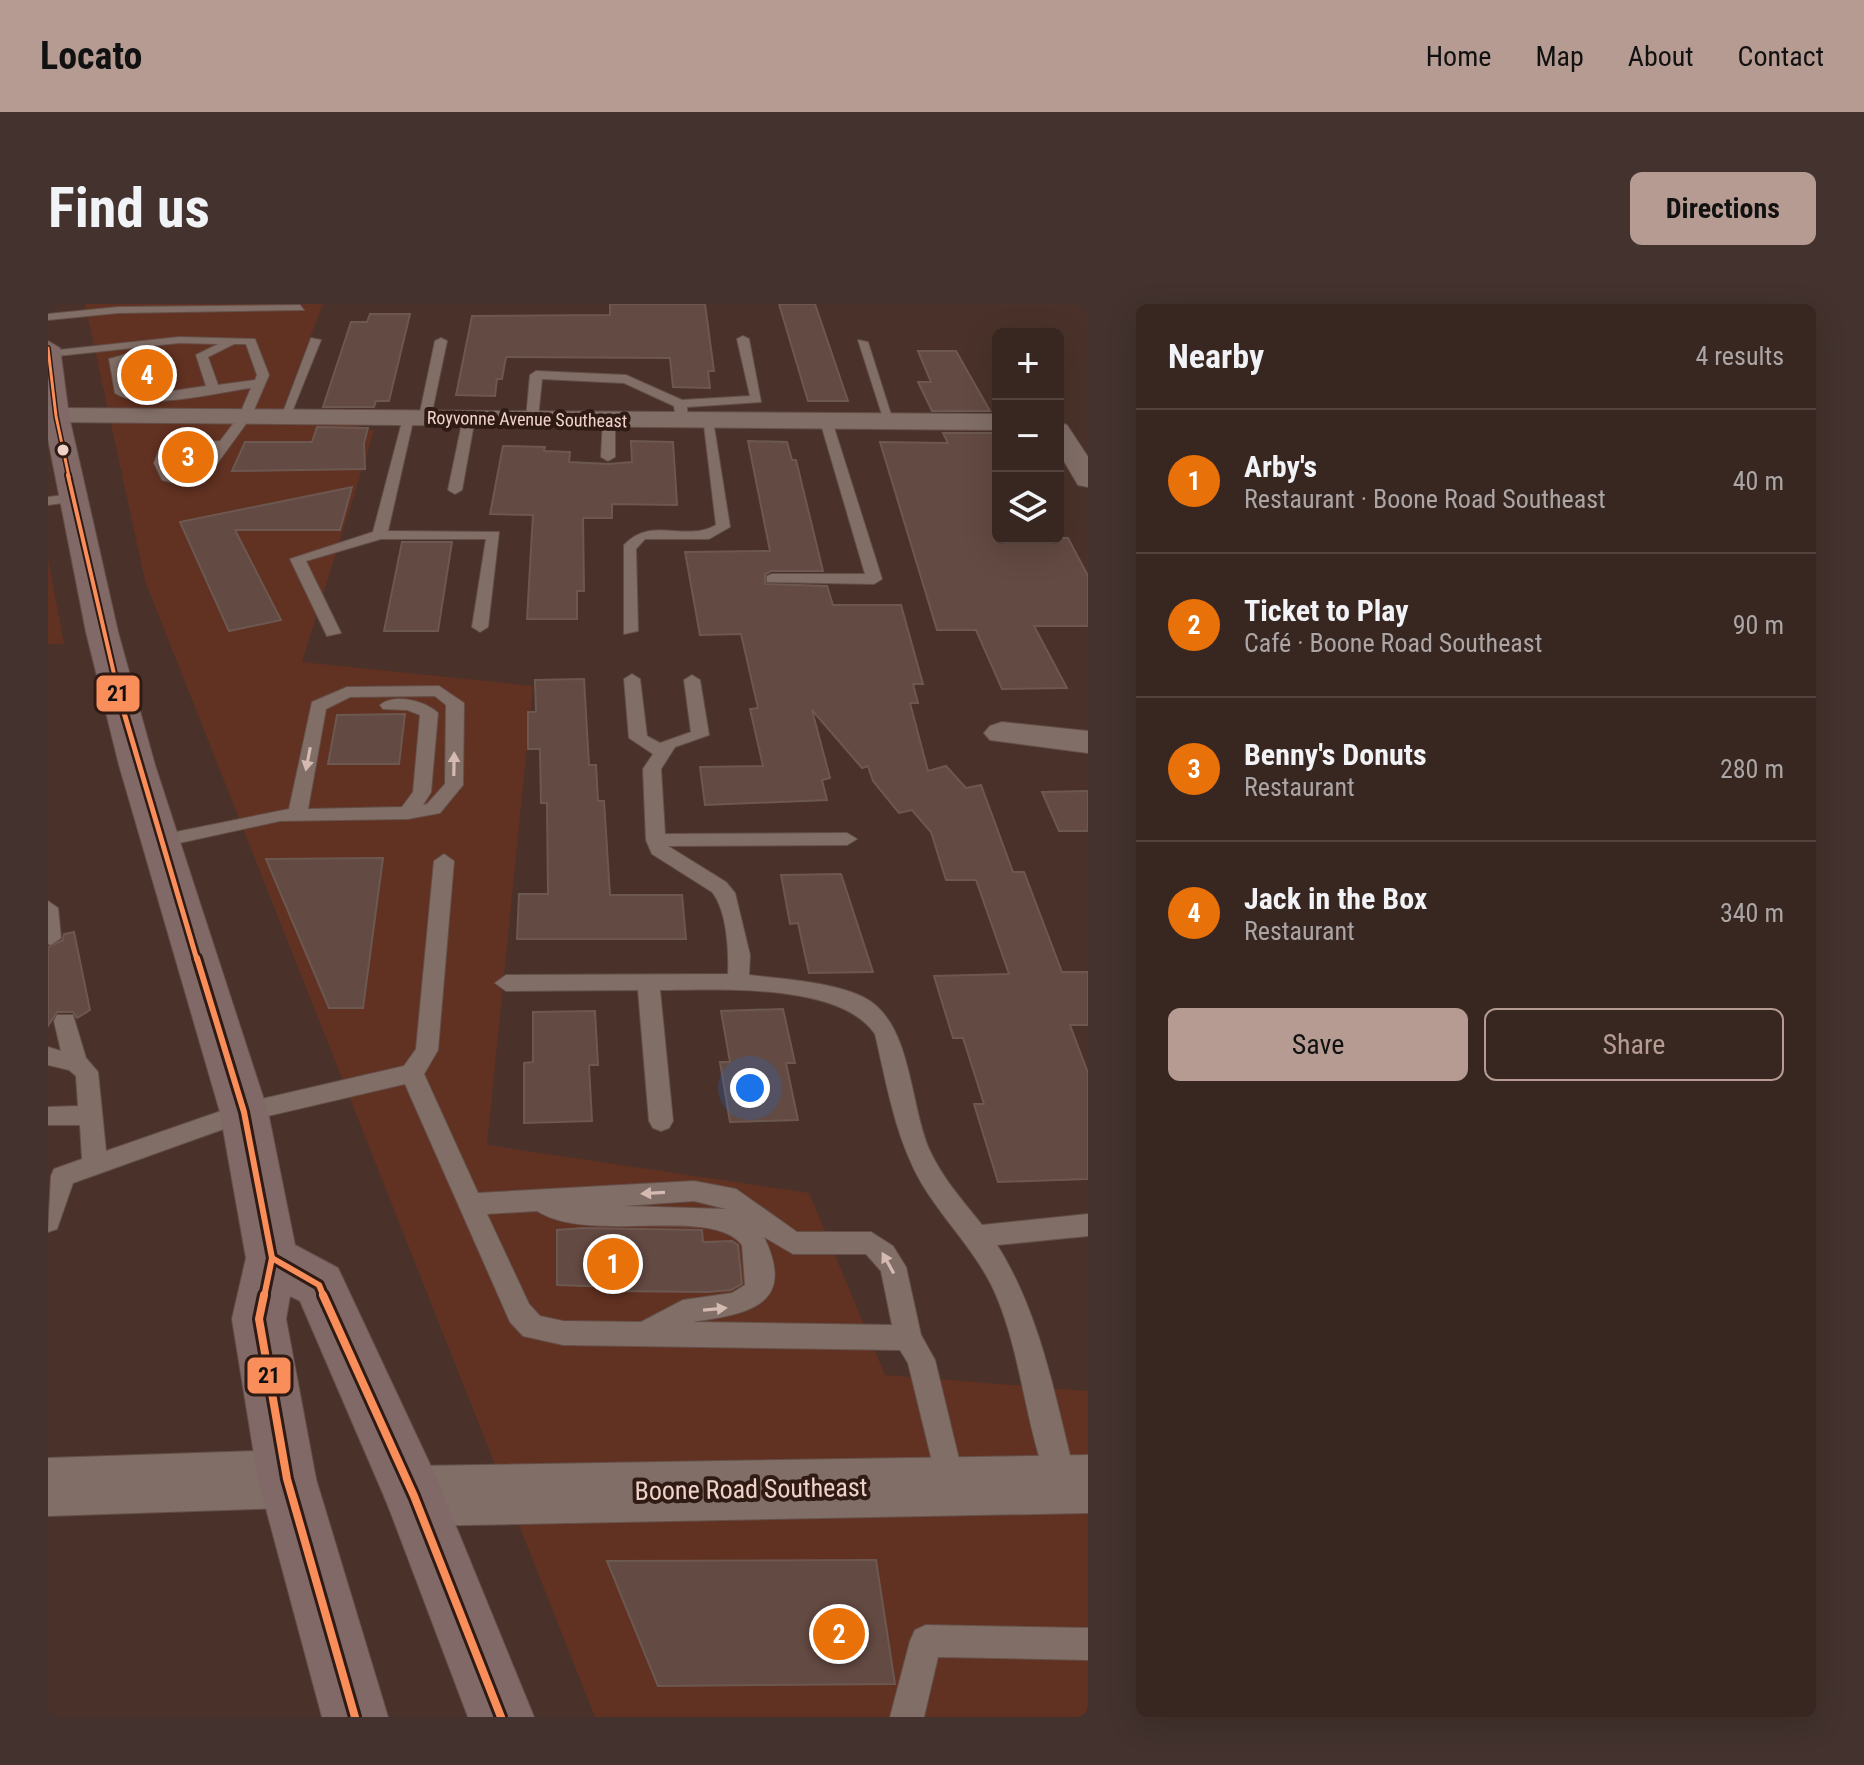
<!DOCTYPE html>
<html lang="en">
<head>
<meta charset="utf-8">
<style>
	body { margin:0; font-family:"Roboto Condensed",sans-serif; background:#43322d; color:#f1f3f6 }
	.controls { position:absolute; right:24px; top:24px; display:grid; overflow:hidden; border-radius:12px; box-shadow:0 8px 32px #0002 }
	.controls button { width:72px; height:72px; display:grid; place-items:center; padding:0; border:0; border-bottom:2px solid #52433e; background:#382620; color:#f1f3f6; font:40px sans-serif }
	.you { position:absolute; left:702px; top:784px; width:28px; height:28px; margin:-20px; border:6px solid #fff; border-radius:50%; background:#1a73e8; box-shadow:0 0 0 12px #1a73e833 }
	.badge { display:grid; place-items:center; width:52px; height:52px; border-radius:50%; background:#b59b91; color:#fff; font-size:26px; font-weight:700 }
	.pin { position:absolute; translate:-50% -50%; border:4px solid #fff; box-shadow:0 2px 8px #0006 }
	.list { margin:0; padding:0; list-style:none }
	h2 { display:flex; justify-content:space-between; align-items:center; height:104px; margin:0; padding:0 32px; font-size:34px }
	h2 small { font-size:26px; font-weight:400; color:#aba5a5 }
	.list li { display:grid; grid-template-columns:52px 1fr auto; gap:24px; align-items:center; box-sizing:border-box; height:144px; padding:0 32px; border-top:2px solid #52433e }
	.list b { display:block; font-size:30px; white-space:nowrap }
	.list p { margin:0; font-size:26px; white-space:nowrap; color:#aba5a5 }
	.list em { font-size:26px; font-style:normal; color:#aba5a5 }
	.actions { display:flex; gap:16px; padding:24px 32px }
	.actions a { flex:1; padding:18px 0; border:2px solid #b59b91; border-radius:12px; text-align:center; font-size:28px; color:#b59b91 }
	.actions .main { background:#b59b91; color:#111 }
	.icon { flex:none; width:44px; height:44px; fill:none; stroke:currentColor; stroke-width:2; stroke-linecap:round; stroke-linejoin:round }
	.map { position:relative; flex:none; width:1040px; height:1413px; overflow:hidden; border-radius:12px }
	header { display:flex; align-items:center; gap:48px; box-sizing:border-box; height:112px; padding:0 40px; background:#b59b91; color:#111 }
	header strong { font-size:38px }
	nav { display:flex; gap:44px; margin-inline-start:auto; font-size:28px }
	.intro { display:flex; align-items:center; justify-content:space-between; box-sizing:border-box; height:192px; padding:0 48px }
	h1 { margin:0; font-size:56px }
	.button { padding:20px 36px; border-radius:12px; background:#b59b91; color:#111; font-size:28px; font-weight:700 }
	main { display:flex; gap:48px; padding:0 48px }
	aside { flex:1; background:#382620; border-radius:12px; box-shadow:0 8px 32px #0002 }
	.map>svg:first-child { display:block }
	.built { fill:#613121 }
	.building { fill:#634a42; stroke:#6d5851; stroke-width:2 }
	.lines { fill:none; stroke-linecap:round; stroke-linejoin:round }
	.service-casing { stroke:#644f48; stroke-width:2 }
	.minor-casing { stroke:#644f48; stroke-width:2 }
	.tertiary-casing { stroke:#644f48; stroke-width:2 }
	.primary-casing { stroke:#644f48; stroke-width:2 }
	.service { fill:#816e67; fill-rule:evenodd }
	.minor { fill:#816e67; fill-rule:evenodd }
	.tertiary { fill:#816e67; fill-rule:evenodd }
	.primary { fill:#806966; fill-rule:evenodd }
	.bus-1-far4-casing { stroke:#2f1b14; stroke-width:6 }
	.bus-1-far3-casing { stroke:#2f1b14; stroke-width:8 }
	.bus-1-far2-casing { stroke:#2f1b14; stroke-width:10 }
	.bus-1-far1-casing { stroke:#2f1b14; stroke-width:12 }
	.bus-1-casing { stroke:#2f1b14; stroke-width:14 }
	.bus-1-far4 { stroke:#fa8e5a; stroke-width:3 }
	.bus-1-far3 { stroke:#fa8e5a; stroke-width:4 }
	.bus-1-far2 { stroke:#fa8e5a; stroke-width:5 }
	.bus-1-far1 { stroke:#fa8e5a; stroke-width:6 }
	.bus-1 { stroke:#fa8e5a; stroke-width:8 }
	.oneway { fill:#d4bab0 }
	.bus-dot { fill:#efd3c9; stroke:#2f1b14; stroke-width:3 }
	.labels { text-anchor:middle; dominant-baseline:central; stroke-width:8; stroke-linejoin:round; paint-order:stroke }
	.far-street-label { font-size:18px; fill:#efd3c9; stroke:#2f1b14 }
	.near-street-label { font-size:26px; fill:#efd3c9; stroke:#2f1b14 }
	.line-badge { stroke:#2f1b14; stroke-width:3 }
	.pale-badge-label { font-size:22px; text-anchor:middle; font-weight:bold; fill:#111 }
</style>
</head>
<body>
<header>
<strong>Locato</strong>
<nav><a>Home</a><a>Map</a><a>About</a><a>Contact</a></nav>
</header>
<div class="intro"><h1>Find us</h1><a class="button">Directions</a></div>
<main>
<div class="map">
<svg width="1040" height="1413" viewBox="0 0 1040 1413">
	<rect width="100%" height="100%" fill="#4a322a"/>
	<g class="built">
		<polygon points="37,0 275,0 236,101 326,127 254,358 485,382 439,841 761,889 837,1071 1040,1087 1040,1413 547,1413 97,277"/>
		<polygon points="0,255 16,340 0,340"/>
	</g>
	<g class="building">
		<polygon points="562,0 657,0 666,67 660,67 662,84 625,83 622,54 458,53 454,75 449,75 447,92 408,91 424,12 562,11"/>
		<polygon points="731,0 767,0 800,97 760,97"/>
		<polygon points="322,10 362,10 341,97 328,97 326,103 275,103 303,18 319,18"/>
		<polygon points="870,47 908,47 942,107 884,107 870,78 883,78"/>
		<polygon points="113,52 122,84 103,87 82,83 76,59"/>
		<polygon points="269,123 320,124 316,139 317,165 184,167 197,138 264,138"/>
		<polygon points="895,129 950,129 950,234 1020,234 1040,272 1040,322 986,322 1019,384 954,385 928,326 889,326 832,138 900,139"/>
		<polygon points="583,137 625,138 629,201 564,200 564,214 535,214 536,287 529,287 529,315 479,315 485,211 442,210 455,142 497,143 496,147 522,148 521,158 561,160 584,158"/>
		<polygon points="700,137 739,138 744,156 748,156 775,267 723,267 717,270 717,280 779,282 785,301 853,301 875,380 865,380 870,399 862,399 880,467 898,462 918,484 933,481 965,568 976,568 1014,668 1040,668 1040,721 1022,721 1040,769 1040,875 950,878 926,800 936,800 915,734 905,734 886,672 961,670 928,576 898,576 883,528 864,506 851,509 825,477 820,462 814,464 764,406 782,474 774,476 779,496 657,501 652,463 715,462 702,405 710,404 693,330 652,331 637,248 722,247"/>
		<polygon points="304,183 292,226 187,226 233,316 181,327 132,218"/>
		<polygon points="354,238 404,238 390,327 336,327"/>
		<polygon points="536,375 541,461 548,461 550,497 556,497 562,591 634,591 638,635 469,635 471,590 500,590 499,499 493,499 492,445 480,445 480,408 488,408 487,376"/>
		<polygon points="357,410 351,460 280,460 289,411"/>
		<polygon points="1040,487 1040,527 1011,527 994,488"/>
		<polygon points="335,554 315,704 281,704 218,555"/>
		<polygon points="793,570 825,668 761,669 750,619 742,620 733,571"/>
		<polygon points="26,628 42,706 29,714 25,708 9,708 0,722 0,643 15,636 16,630"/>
		<polygon points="735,705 747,759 738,759 750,816 682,818 672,758 682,758 673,707"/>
		<polygon points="547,707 550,761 541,761 544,817 476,819 476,759 485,758 485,708"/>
		<polygon points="535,924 654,926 655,938 684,937 690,941 694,980 683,986 660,988 565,987 565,983 509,981 509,926"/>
		<polygon points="828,1256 847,1380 610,1382 559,1257"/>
	</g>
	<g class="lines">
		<defs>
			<g id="service">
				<polygon points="252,1 256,6 70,9 0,16 0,10 70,3"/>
				<polygon points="695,32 701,35 713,98 639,103 640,116 634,120 628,116 626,102 576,79 494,75 490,114 484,118 478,114 482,71 488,67 578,71 634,96 702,92 689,35"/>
				<path d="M 131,33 L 207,35 L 221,71 L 203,113 L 155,179 L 140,182 L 114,176 L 106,159 L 112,144 L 119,140 L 172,137 L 191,112 L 203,84 C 170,88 95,108 67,89 L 61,55 L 93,46 L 93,50 L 73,57 L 79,86 L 104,90 L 158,82 L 148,51 L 170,40 L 131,39 L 0,53 L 1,47 ZM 186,40 L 198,40 L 209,71 L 207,76 L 170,81 L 160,53 ZM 166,145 L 145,173 L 125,170 L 120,159 L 124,148 Z"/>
				<polygon points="263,34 273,36 242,113 232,116"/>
				<polygon points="393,34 399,37 383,113 377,117 371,113 387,37"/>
				<polygon points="810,36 820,38 846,120 836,117"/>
				<polygon points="356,110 366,113 340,227 451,228 440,323 432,328 424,323 438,235 333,235 258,257 293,329 279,332 242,255 325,228"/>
				<polygon points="421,110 427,114 414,186 407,190 400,186 415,114"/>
				<polygon points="561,111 567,115 567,153 560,157 553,153 555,115"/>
				<path d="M 655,113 L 665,116 L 682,223 L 661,235 L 597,235 L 588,245 L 590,327 L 576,330 L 576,241 C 604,211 636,239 668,221 Z"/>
				<polygon points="778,113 784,117 834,275 826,280 719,278 719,272 724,270 817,270 772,117"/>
				<polygon points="25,190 30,191 30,197 0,201 0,193"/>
				<path d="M 584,370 L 592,375 L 599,432 L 612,439 L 643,428 L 636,376 L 644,371 L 652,376 L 661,431 L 627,443 L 613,465 L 617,530 L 799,529 L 809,535 L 799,541 L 620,542 L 678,578 L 687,589 L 702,651 L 701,671 C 734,675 785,678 815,693 C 864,717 861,799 881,845 C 894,874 915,897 934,921 L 1040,910 L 1040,932 L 949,941 C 994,1012 1008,1099 1029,1179 L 1024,1189 L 1014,1194 L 1004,1189 C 978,1128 975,1058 950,996 C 933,952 898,920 874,880 C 847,833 839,781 827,730 C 792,678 669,686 612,686 L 625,817 L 621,824 L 613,827 L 605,824 L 601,817 L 590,686 L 458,687 L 447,679 L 458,671 L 680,670 C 681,646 679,607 664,588 L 604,550 L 598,536 L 595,465 L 605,450 L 581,434 L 576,375 Z"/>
				<path d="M 391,382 L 416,399 L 415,481 L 392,509 L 360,515 L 232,517 L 113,543 L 103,537 L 113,531 L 241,505 L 264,398 L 299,383 ZM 387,392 L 398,401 L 397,480 L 379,500 L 375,501 L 383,488 L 390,409 C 377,397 347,389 332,401 L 335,405 L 359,406 L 372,411 L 365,488 L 354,503 L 260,505 L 278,405 L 302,393 Z"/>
				<path d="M 396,550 L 406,557 L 390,746 L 376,770 L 430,889 L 646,877 L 688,885 L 749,928 L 823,928 L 845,942 L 858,963 L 873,1031 L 887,1056 L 917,1180 L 912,1190 L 902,1195 L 892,1190 L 860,1059 L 852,1046 L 515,1041 L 475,1032 L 462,1018 L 357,780 L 198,817 L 25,879 L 9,925 L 0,928 L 3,872 L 6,865 L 34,855 L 32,821 L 0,821 L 0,803 L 30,802 L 28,772 L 21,766 L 0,761 L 0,743 L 13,747 L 6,717 L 9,711 L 25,711 L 38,754 L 50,768 L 58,847 L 196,799 L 356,762 L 368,745 L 386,557 ZM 646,897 L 678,905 L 576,902 ZM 489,907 C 542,941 663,901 694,941 L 697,981 L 684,989 L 635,996 L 593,1018 L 515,1017 L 492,1012 L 481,1000 L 439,910 ZM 716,933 L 745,950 L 818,950 L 833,967 L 844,1021 L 645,1018 C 697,1010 750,1003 716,933 Z"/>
				<polygon points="0,597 10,604 13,634 3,641 0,640"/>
				<polygon points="878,1321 1040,1324 1040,1356 890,1353 876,1413 842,1413 862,1337 867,1326"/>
			</g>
			<g id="minor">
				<polygon points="8,104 950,110 950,126 0,118 0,106"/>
				<polygon points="1010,118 1019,121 1040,153 1040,183 1030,181 1010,147"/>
				<polygon points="954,418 1040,427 1040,449 942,436 936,429 942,422"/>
				<polygon points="239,1146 260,1154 268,1175 260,1196 239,1204 0,1212 0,1154"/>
			</g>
			<polygon id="tertiary" points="1040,1151 1040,1209 366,1222 345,1213 336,1192 345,1171 366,1162"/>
			<polygon id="primary" points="0,37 12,44 21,112 70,328 107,461 220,808 247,941 290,964 387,1171 486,1413 420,1413 339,1199 252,997 242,992 238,1015 268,1175 340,1413 274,1413 210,1175 184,1015 198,954 172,808 71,461 38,328 0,135"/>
		</defs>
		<use href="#service" class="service-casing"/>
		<use href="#minor" class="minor-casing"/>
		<use href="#tertiary" class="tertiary-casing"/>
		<use href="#primary" class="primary-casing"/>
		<use href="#service" class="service"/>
		<use href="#minor" class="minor"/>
		<use href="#tertiary" class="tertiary"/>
		<use href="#primary" class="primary"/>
		<defs>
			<polyline id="bus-1-far4" points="0,44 8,112 21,173"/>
			<polyline id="bus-1-far3" points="20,171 70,387"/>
			<polyline id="bus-1-far2" points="69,385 149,656"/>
			<g id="bus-1-far1">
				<polyline points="149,654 196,808 224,954 216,993"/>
				<polyline points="224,954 271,981 276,993"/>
			</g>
			<g id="bus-1">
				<polyline points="216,991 211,1015 239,1175 307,1413"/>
				<polyline points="275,991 366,1192 453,1413"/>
			</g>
		</defs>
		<use href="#bus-1-far4" class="bus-1-far4-casing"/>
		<use href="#bus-1-far3" class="bus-1-far3-casing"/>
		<use href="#bus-1-far2" class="bus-1-far2-casing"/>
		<use href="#bus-1-far1" class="bus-1-far1-casing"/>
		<use href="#bus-1" class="bus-1-casing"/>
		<use href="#bus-1-far4" class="bus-1-far4"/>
		<use href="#bus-1-far3" class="bus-1-far3"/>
		<use href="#bus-1-far2" class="bus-1-far2"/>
		<use href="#bus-1-far1" class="bus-1-far1"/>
		<use href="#bus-1" class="bus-1"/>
	</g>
	<defs><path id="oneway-solid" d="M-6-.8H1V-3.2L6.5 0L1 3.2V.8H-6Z" transform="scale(2)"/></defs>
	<g class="oneway">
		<use href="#oneway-solid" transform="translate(260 455) rotate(101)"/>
		<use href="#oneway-solid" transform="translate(406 460) rotate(-89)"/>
		<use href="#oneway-solid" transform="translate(605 889) rotate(177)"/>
		<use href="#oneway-solid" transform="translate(840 959) rotate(-119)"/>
		<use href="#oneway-solid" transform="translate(667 1005) rotate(-5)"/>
	</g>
	<circle class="bus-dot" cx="15" cy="146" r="7"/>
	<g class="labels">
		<g class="far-street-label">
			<text transform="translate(479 115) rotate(1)">Royvonne Avenue Southeast</text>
		</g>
		<g class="near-street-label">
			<text transform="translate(703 1185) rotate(-1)">Boone Road Southeast</text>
		</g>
	</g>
	<g class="line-badge">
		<rect x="47" y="370" width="46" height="39" rx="8" fill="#fa8e5a"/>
		<rect x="198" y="1052" width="46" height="39" rx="8" fill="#fa8e5a"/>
	</g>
	<g class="pale-badge-label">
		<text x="70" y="397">21</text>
		<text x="221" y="1079">21</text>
	</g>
</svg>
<div class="controls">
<button>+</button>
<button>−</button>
<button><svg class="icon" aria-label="layers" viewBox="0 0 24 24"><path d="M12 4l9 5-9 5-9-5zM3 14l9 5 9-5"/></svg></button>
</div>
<div class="you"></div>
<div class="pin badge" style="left:565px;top:960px;background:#e8710a">1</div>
<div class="pin badge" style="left:791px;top:1330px;background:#e8710a">2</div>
<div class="pin badge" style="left:140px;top:153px;background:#e8710a">3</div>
<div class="pin badge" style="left:99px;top:71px;background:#e8710a">4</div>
</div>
<aside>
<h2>Nearby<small>4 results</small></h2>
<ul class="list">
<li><span class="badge" style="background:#e8710a">1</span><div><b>Arby's</b><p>Restaurant · Boone Road Southeast</p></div><em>40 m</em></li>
<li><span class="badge" style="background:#e8710a">2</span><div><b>Ticket to Play</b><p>Café · Boone Road Southeast</p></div><em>90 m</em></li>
<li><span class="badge" style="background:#e8710a">3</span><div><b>Benny's Donuts</b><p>Restaurant</p></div><em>280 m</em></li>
<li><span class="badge" style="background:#e8710a">4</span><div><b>Jack in the Box</b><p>Restaurant</p></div><em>340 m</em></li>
</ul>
<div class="actions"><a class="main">Save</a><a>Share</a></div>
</aside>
</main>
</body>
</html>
